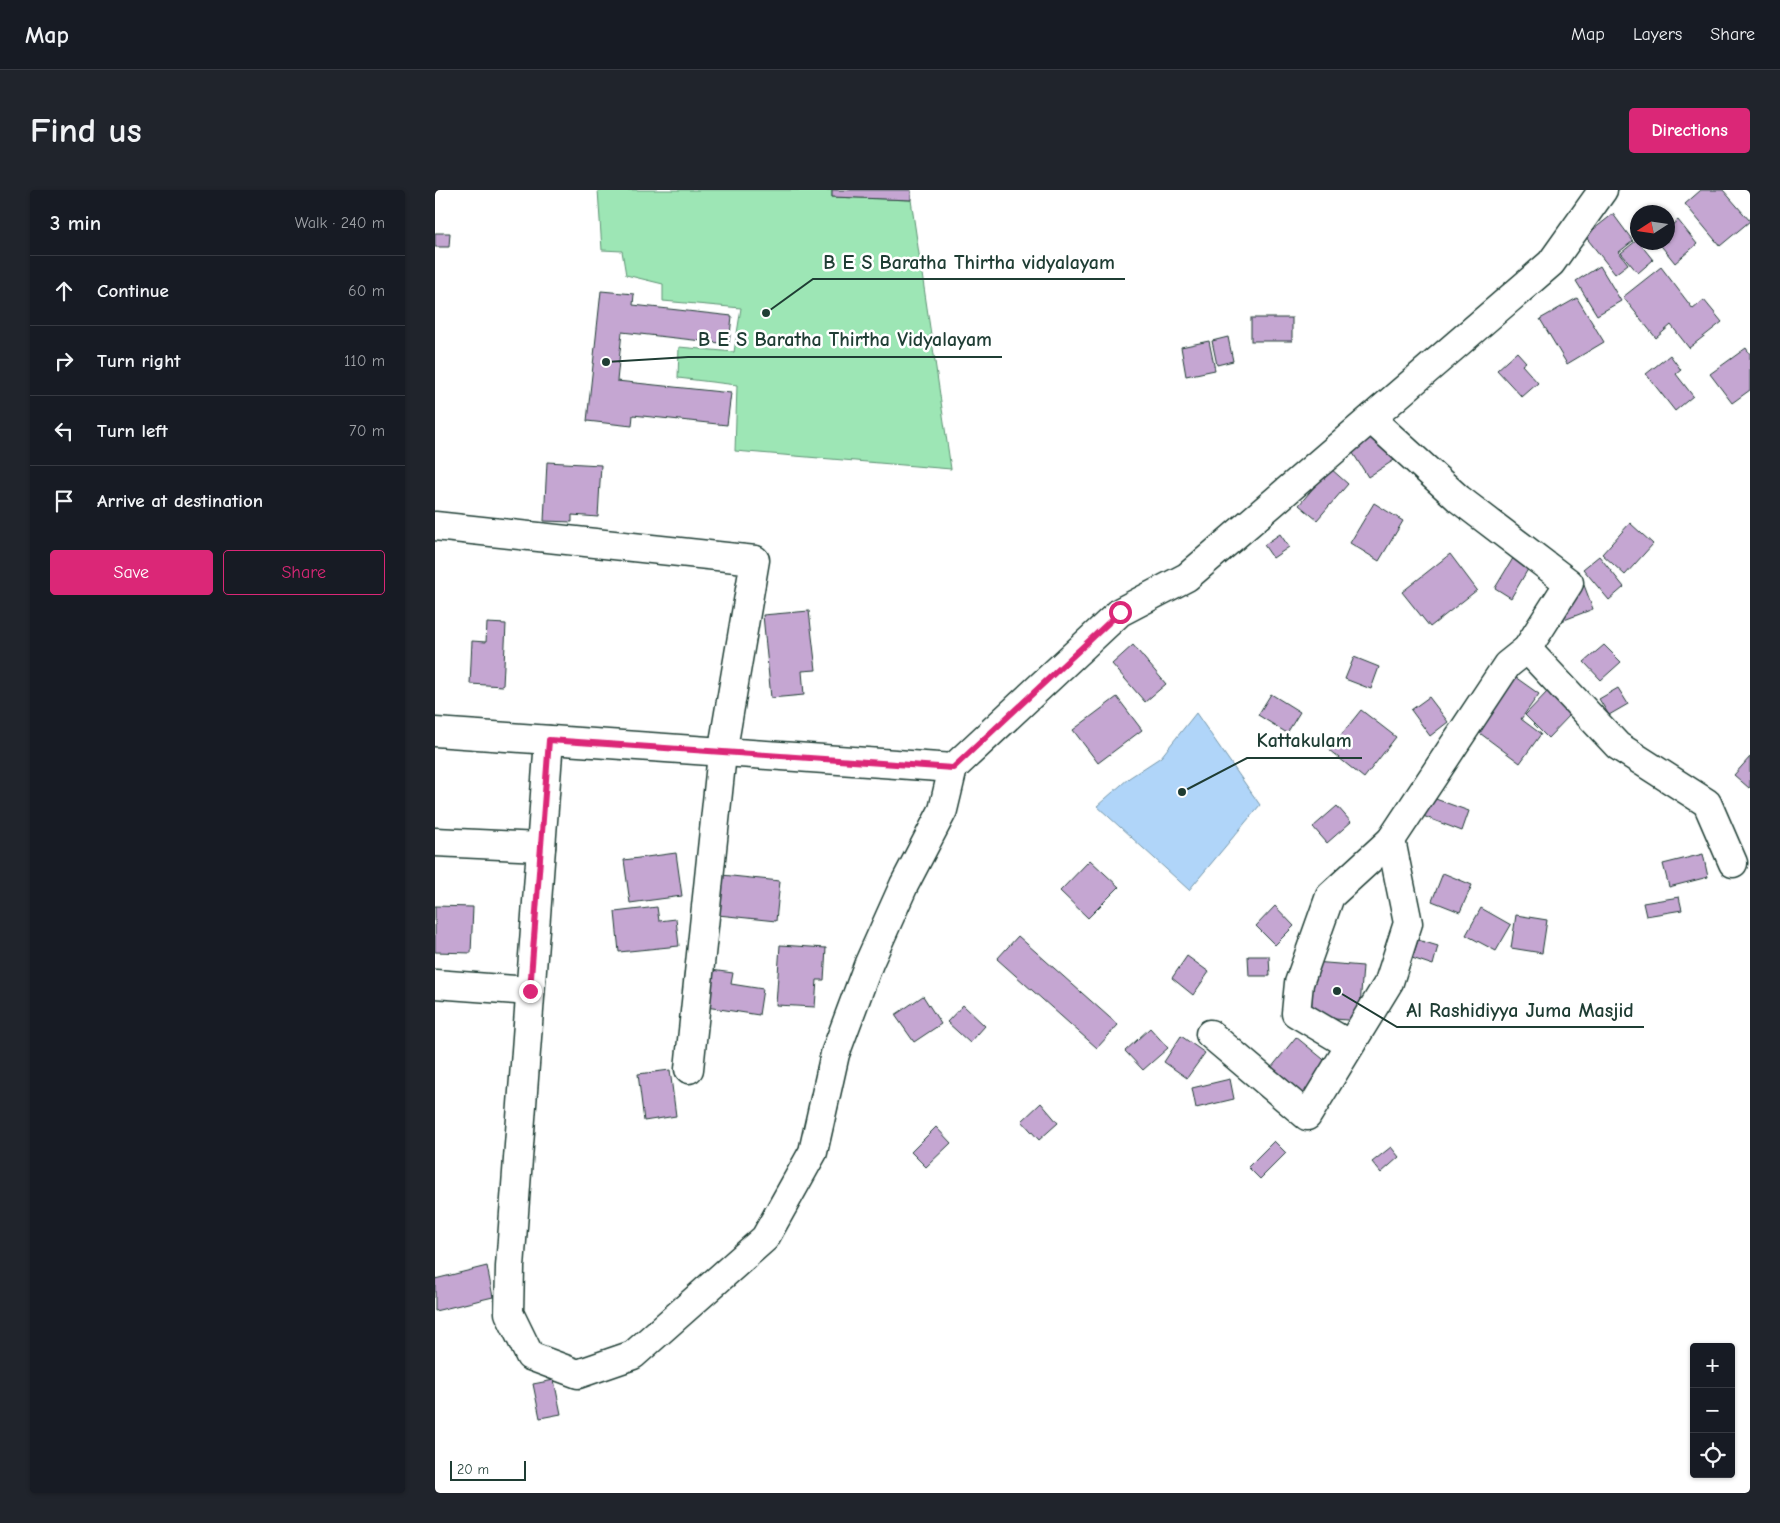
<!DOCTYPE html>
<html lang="en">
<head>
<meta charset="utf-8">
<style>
	body { margin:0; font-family:"Comic Neue",sans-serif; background:#20242c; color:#f1f3f6 }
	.controls { position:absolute; right:15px; bottom:15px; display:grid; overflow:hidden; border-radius:5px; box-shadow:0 1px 4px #0004 }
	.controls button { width:45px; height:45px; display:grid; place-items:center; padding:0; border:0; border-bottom:1px solid #363941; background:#171b24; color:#f1f3f6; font:25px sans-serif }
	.compass { position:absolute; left:1195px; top:15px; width:45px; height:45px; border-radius:50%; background:#171b24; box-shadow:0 1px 4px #0004; rotate:258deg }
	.scale { position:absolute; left:15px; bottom:12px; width:76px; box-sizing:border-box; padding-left:5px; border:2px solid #1f3d34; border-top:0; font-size:14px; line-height:18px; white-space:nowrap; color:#1f3d34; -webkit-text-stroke:4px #fff; paint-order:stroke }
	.stop { position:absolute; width:15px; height:15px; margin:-11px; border:4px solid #db2777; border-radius:50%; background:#fff }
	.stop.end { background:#db2777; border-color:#fff; box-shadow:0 1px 5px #0008 }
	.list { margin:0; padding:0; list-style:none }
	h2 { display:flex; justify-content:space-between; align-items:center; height:65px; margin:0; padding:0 20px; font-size:21px }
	h2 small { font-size:16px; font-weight:400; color:#9ea1a6 }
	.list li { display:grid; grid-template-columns:32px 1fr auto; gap:15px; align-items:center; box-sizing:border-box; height:70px; padding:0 20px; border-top:1px solid #363941 }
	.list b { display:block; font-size:19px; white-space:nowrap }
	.list em { font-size:16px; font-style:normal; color:#9ea1a6 }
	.actions { display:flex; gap:10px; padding:15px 20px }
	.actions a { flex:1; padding:11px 0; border:1px solid #db2777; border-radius:5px; text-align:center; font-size:18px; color:#db2777 }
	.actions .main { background:#db2777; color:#fff }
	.icon { flex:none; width:28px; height:28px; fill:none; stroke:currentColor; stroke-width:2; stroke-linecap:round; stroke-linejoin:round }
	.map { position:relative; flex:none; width:1315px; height:1303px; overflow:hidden; border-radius:5px }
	header { display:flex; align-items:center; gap:30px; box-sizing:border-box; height:70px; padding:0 25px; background:#171b24; border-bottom:1px solid #363941 }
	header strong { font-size:24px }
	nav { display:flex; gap:28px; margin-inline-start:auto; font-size:18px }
	.intro { display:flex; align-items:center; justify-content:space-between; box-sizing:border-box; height:120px; padding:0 30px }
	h1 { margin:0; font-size:35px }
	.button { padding:12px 22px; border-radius:5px; background:#db2777; color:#fff; font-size:18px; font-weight:700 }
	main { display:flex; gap:30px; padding:0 30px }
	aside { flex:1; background:#171b24; border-radius:5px; box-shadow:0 1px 4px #0004 }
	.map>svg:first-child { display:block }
	.green { fill:#9de6b5; stroke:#5e9274 }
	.water { fill:#b0d5f9; stroke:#7698aa }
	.building { fill:#c5a6d2; stroke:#1f3d34 }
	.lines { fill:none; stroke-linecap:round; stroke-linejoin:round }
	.minor-casing { stroke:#1f3d34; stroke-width:31 }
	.minor { stroke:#fff; stroke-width:28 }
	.route { stroke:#db2777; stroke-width:6 }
	.leader { fill:none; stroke:#1f3d34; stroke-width:2 }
	.callout-dot { fill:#1f3d34; stroke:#fff; stroke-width:2 }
	.callout-label { font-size:20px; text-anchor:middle; font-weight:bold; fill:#1f3d34; stroke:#fff; stroke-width:5; stroke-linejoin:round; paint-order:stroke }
</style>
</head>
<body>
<header>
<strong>Map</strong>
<nav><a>Map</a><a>Layers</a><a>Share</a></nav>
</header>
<div class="intro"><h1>Find us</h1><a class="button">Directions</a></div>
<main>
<aside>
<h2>3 min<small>Walk · 240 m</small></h2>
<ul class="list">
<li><svg class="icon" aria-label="ahead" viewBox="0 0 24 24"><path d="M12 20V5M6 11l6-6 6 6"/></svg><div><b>Continue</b></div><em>60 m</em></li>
<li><svg class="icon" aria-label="right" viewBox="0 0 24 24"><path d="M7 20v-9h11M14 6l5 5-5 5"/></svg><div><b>Turn right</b></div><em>110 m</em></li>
<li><svg class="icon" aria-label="left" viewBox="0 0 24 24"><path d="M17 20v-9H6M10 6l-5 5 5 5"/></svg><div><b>Turn left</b></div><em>70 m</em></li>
<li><svg class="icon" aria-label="arrive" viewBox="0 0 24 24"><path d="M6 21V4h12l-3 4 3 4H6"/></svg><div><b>Arrive at destination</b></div></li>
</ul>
<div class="actions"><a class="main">Save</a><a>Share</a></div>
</aside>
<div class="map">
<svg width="1315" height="1303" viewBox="0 0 1315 1303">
	<rect width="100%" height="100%" fill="#fff"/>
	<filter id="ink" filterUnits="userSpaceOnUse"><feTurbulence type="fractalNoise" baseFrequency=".02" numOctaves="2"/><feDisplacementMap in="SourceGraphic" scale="10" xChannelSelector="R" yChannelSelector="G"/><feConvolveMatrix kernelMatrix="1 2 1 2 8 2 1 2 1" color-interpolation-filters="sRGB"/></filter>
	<g filter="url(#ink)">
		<polygon class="green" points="163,0 397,0 397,7 476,10 516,279 300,261 302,195 243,188 244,157 299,162 306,118 228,111 228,94 191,85 187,61 167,60"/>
		<polygon class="water" points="761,523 825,615 754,700 662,616 694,588 726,567"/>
		<g class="building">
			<polygon points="397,0 476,0 476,10 397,7"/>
			<polygon points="1266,0 1288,0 1315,31 1285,56 1250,14"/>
			<polygon points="1178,24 1198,51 1184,62 1193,74 1180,84 1150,46"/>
			<polygon points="1243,30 1262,54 1240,73 1223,52 1232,52 1232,39"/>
			<polygon points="0,43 15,43 14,57 0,57"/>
			<polygon points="1202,50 1218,70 1203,83 1186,63"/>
			<polygon points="1165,76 1186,111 1162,125 1141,91"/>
			<polygon points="1226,77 1258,119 1269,110 1287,132 1254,158 1236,135 1221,148 1188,107"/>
			<polygon points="166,101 199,104 198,115 297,126 294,154 187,142 182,191 296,203 292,235 198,225 197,236 152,231"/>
			<polygon points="1142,108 1169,152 1132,174 1105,129"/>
			<rect x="816" y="128" width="41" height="23"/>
			<polygon points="793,147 798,171 782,175 777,151"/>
			<polygon points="774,151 780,180 751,186 746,157"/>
			<polygon points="1311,158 1315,164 1315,200 1297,213 1275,184"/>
			<polygon points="1082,162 1091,172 1087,175 1103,193 1087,207 1062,180"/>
			<polygon points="1235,165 1246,180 1241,184 1258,206 1240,221 1211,184"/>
			<polygon points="952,237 970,263 933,287 916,260"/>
			<polygon points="112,272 166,275 163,327 137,325 137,332 109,331"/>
			<polygon points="895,278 913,294 882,330 864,315"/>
			<polygon points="939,313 968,331 944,371 915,353"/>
			<polygon points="1195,333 1218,354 1190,385 1167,364"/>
			<polygon points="845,344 854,357 838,368 829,355"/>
			<polygon points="1083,360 1099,369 1076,408 1060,398"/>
			<polygon points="1015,364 1042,400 995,437 967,402"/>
			<polygon points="1164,366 1189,397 1174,410 1148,379"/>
			<polygon points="1149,395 1158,419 1124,432 1115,408"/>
			<polygon points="374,421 381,480 367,481 369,505 336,508 328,425"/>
			<polygon points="52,433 71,434 68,496 35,494 37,451 51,452"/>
			<polygon points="698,455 731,494 710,512 677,474"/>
			<polygon points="1169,455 1186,472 1166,490 1149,472"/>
			<polygon points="919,467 944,477 936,499 910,489"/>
			<polygon points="1080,487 1104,504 1086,529 1106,544 1085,573 1042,541"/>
			<polygon points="1183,498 1193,514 1174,525 1164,509"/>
			<polygon points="1113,501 1136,524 1113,548 1090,525"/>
			<polygon points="836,504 865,522 852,543 823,525"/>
			<polygon points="682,507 707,540 663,573 638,540"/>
			<polygon points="994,507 1013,532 995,546 976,520"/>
			<polygon points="926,520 961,547 929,588 894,560"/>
			<polygon points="1315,567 1315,597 1314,598 1299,585"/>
			<polygon points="995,607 1034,621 1027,641 988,626"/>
			<polygon points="902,616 916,632 892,653 878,637"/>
			<polygon points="241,663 247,706 195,713 189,670"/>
			<polygon points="1268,664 1273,687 1234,697 1228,674"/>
			<polygon points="655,670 684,697 653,728 625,701"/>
			<polygon points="1008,683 1037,695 1025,722 997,711"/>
			<polygon points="287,685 345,691 341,731 283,725"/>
			<polygon points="1244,707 1247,720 1211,726 1208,713"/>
			<polygon points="0,716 38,717 36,763 0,762"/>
			<polygon points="840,716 859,736 840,755 821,736"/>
			<polygon points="222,717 224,731 241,729 244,756 184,762 180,722"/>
			<polygon points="1046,718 1076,735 1061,761 1031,745"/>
			<polygon points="1081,725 1112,730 1107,763 1076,758"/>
			<polygon points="583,746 683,835 662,858 562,769"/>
			<polygon points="983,750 1003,756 998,775 977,768"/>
			<polygon points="345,755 391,758 389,790 382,790 380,817 341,815"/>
			<polygon points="752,766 774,782 758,805 737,788"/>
			<polygon points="813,766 834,766 835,786 814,786"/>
			<polygon points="879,772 928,776 924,831 876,827"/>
			<polygon points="276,780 298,783 296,794 328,799 324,825 271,817"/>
			<polygon points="488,806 506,834 479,852 460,825"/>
			<polygon points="528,815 550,836 535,853 512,832"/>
			<polygon points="715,838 733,858 708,880 690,861"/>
			<polygon points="746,846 770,863 752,888 729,872"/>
			<polygon points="861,847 893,873 864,909 832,883"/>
			<polygon points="235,880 241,926 209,931 203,884"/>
			<polygon points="795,889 799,909 761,918 757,898"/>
			<polygon points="606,913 623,933 604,950 587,931"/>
			<polygon points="501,937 516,953 491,977 476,962"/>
			<polygon points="839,951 851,963 825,989 813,977"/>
			<polygon points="956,957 964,967 946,983 937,972"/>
			<polygon points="52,1076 58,1107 0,1121 0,1089"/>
			<polygon points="119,1190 126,1224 105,1228 98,1194"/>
		</g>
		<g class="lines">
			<defs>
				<g id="minor">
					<polyline points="0,336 320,370 287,564 254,879"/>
					<polyline points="1092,459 1183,556 1272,613 1298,673"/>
					<polyline points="0,542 518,578 685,422 752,387 1116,73 1168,0"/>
					<polyline points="114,550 75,1077 74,1123 95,1166 143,1184 198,1165 330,1048 378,962 400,864 434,773 469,695 508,620 518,578"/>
					<polyline points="0,652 106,657"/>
					<polyline points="0,794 95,801"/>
					<polyline points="775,844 872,926 954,792 973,733 956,650"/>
					<polyline points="915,855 861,823 864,793 895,706 956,650 1072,475 1092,459 1134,393 1024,309 936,229"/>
				</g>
			</defs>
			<use href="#minor" class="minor-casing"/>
			<use href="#minor" class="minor"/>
		</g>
	</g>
	<g class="lines" filter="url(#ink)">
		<polyline class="route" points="95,801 114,550 518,578 685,422"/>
	</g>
	<path class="leader" d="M331 123L378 89H690M171 172L253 167H567M747 602L812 568H927M902 801L962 837H1209"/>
	<g class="callout-dot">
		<circle cx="331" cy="123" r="5"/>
		<circle cx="171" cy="172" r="5"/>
		<circle cx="747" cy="602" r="5"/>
		<circle cx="902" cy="801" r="5"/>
	</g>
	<g class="callout-label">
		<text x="534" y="79">B E S Baratha Thirtha vidyalayam</text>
		<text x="410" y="156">B E S Baratha Thirtha Vidyalayam</text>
		<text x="869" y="557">Kattakulam</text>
		<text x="1085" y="827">Al Rashidiyya Juma Masjid</text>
	</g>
</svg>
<div class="controls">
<button>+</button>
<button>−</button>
<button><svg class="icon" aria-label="locate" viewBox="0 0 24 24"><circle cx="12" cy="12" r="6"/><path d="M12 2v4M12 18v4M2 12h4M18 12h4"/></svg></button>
</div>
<svg class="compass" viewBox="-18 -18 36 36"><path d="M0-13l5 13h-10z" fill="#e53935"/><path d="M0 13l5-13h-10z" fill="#9ea1a6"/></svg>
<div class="scale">20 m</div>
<div class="stop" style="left:685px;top:422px"></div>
<div class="stop end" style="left:95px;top:801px"></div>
</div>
</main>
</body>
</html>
